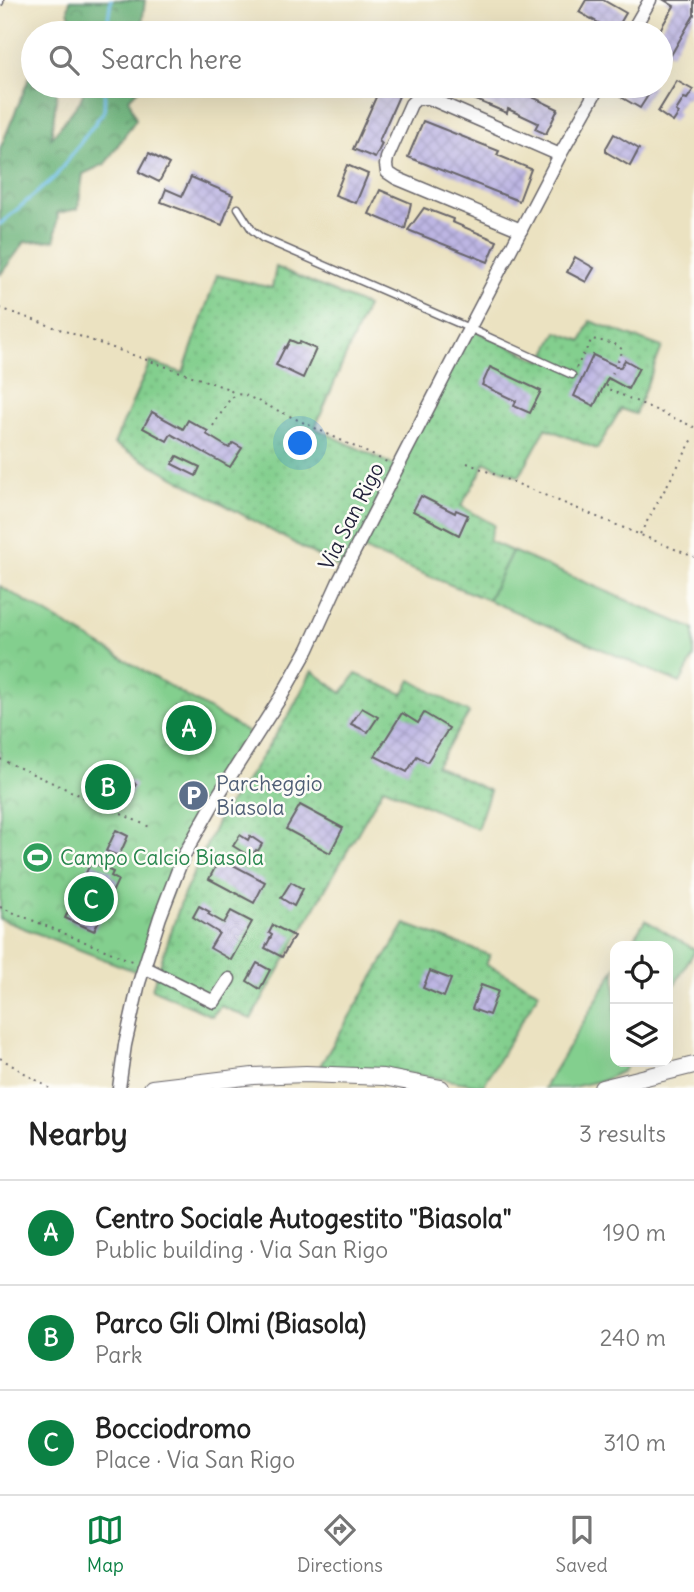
<!DOCTYPE html>
<html lang="en">
<head>
<meta charset="utf-8">
<style>
	body { margin:0; font-family:Delius,sans-serif; background:#f6f6f6; color:#222 }
	.controls { position:absolute; right:21px; bottom:21px; display:grid; overflow:hidden; border-radius:14px; box-shadow:0 7px 28px #0002 }
	.controls button { width:63px; height:63px; display:grid; place-items:center; padding:0; border:0; border-bottom:2px solid #e0e0e0; background:#fff; color:#222; font:35px sans-serif }
	.you { position:absolute; left:301px; top:444px; width:24px; height:24px; margin:-18px; border:5px solid #fff; border-radius:50%; background:#1a73e8; box-shadow:0 0 0 10px #1a73e833 }
	.badge { display:grid; place-items:center; width:46px; height:46px; border-radius:50%; background:#0b8043; color:#fff; font-size:23px; font-weight:700 }
	.pin { position:absolute; translate:-50% -50%; border:4px solid #fff; box-shadow:0 2px 7px #0006 }
	.list { margin:0; padding:0; list-style:none }
	h2 { display:flex; justify-content:space-between; align-items:center; height:91px; margin:0; padding:0 28px; font-size:30px }
	h2 small { font-size:23px; font-weight:400; color:#767676 }
	.list li { display:grid; grid-template-columns:46px 1fr auto; gap:21px; align-items:center; box-sizing:border-box; height:105px; padding:0 28px; border-top:2px solid #e0e0e0 }
	.list b { display:block; font-size:26px; white-space:nowrap }
	.list p { margin:0; font-size:23px; white-space:nowrap; color:#767676 }
	.list em { font-size:23px; font-style:normal; color:#767676 }
	.icon { flex:none; width:38px; height:38px; fill:none; stroke:currentColor; stroke-width:2; stroke-linecap:round; stroke-linejoin:round }
	.map { position:relative; flex:none; width:694px; height:1088px; overflow:hidden }
	.search { position:absolute; background:#fff; box-shadow:0 7px 28px #0002; left:21px; right:21px; top:21px; height:77px; display:flex; align-items:center; gap:18px; box-sizing:border-box; padding:0 24px; border-radius:38px; color:#767676; font-size:26px }
	.sheet { height:406px; background:#fff }
	nav { display:flex; justify-content:space-around; align-items:center; box-sizing:border-box; height:98px; border-top:2px solid #e0e0e0; background:#fff; font-size:19px; color:#767676 }
	nav a { display:grid; justify-items:center; gap:4px }
	nav .on { color:#0b8043 }
	.map>svg:first-child { display:block }
	.grass { fill:#83cf8e; stroke:#527864; stroke-width:2 }
	.forest { fill:url(#forest-crowns); stroke:#466a5a; stroke-width:2 }
	.park { fill:url(#park-crowns); stroke:#527864; stroke-width:2 }
	.garden { fill:url(#garden-dots); stroke:#527864; stroke-width:2 }
	.lines { fill:none; stroke-linecap:round; stroke-linejoin:round }
	.stream { stroke:#6ebfe9; stroke-width:3.5 }
	.building { fill:url(#building-cross-hatch) }
	.service-casing { stroke:#68656a; stroke-width:9 }
	.minor-casing { stroke:#68656a; stroke-width:15 }
	.tertiary-casing { stroke:#68656a; stroke-width:18 }
	.path { stroke:#68656a; stroke-width:2; stroke-dasharray:2 5; stroke-linecap:butt }
	.service { stroke:#fff; stroke-width:6 }
	.minor { stroke:#fff; stroke-width:12 }
	.tertiary { stroke:#fff; stroke-width:16 }
	.labels { text-anchor:middle; dominant-baseline:central; stroke-width:5; stroke-linejoin:round; paint-order:stroke }
	.street-label { font-size:21px; fill:#22223b; stroke:#fdfcf7 }
	.service-label { font-size:21px; fill:#4e5e75; stroke:#fdfcf7; text-anchor:start }
	.leisure-label { font-size:21px; fill:#27864d; stroke:#fdfcf7; text-anchor:start }
</style>
</head>
<body>
<div class="map">
<svg width="694" height="1088" viewBox="0 0 694 1088">
	<defs>
		<pattern id="forest-crowns" width="20" height="18" patternUnits="userSpaceOnUse" patternTransform="scale(1.75)"><rect width="20" height="18" fill="#6ab279"/><path d="M2 6a3 3 0 1 1 6 0M12 15a3 3 0 1 1 6 0" fill="none" stroke="#579064"/></pattern>
		<pattern id="park-crowns" width="20" height="18" patternUnits="userSpaceOnUse" patternTransform="scale(1.75)"><rect width="20" height="18" fill="#83cf8e"/><path d="M2 6a3 3 0 1 1 6 0M12 15a3 3 0 1 1 6 0" fill="none" stroke="#71b17b"/></pattern>
		<pattern id="garden-dots" width="8" height="8" patternUnits="userSpaceOnUse" patternTransform="scale(1.75)"><rect width="8" height="8" fill="#83cf8e"/><path d="M2 2h.1M6 6h.1" fill="none" stroke="#71b17b" stroke-width="1.8" stroke-linecap="round"/></pattern>
		<pattern id="building-cross-hatch" width="8" height="8" patternUnits="userSpaceOnUse" patternTransform="scale(1.75)"><rect width="8" height="8" fill="#bdb6e3"/><path d="M0 0l8 8M0 8l8-8" fill="none" stroke="#a29cc4"/></pattern>
	</defs>
	<rect width="100%" height="100%" fill="#fdfcf7"/>
	<filter id="ink" filterUnits="userSpaceOnUse"><feTurbulence type="fractalNoise" baseFrequency=".0143" numOctaves="2"/><feDisplacementMap in="SourceGraphic" scale="14" xChannelSelector="R" yChannelSelector="G"/><feConvolveMatrix kernelMatrix="1 2 1 2 8 2 1 2 1" color-interpolation-filters="sRGB"/></filter>
	<filter id="wash" filterUnits="userSpaceOnUse"><feTurbulence type="fractalNoise" baseFrequency=".00686" numOctaves="4" result="noise"/><feDisplacementMap in="SourceGraphic" scale="28" xChannelSelector="R" yChannelSelector="G"/><feGaussianBlur stdDeviation="1.57" result="paint"/><feColorMatrix in="noise" values="0 0 0 0 0 0 0 0 0 0 0 0 0 0 0 0 0 1.4 0 .05"/><feComposite in="paint" operator="in"/></filter>
	<g filter="url(#wash)">
		<rect width="100%" height="100%" fill="#ebe2c1"/>
		<g class="grass">
			<polygon points="512,551 694,629 694,657 680,683 488,600"/>
			<polygon points="645,920 694,949 694,952 668,996 668,946 629,946"/>
			<polygon points="615,969 615,1062 629,1062 623,1071 604,1080 568,1088 544,1088"/>
		</g>
		<g class="forest">
			<polygon points="70,0 145,0 141,33 76,33 68,11"/>
			<polygon points="33,69 33,86 58,86 51,138 80,101 86,86 139,86 140,88 129,99 136,119 105,164 83,174 78,209 58,213 55,240 25,242 0,275 0,149"/>
		</g>
		<polygon class="park" points="0,586 249,733 179,850 185,853 142,974 0,919"/>
		<g class="garden">
			<polygon points="276,267 367,306 315,428 397,467 469,328 542,361 557,332 582,341 590,321 662,347 635,414 621,409 597,449 546,428 519,477 485,462 482,470 461,506 494,525 489,541 512,551 488,600 357,547 345,571 114,444 150,362 183,373 217,275 272,288"/>
			<polygon points="312,671 342,693 356,674 403,694 411,680 469,713 436,766 490,791 477,829 384,787 251,1019 221,1006 212,1016 152,989 183,896 219,818 251,773 290,713"/>
			<polygon points="405,924 490,955 486,964 539,992 483,1086 407,1073 320,1066"/>
		</g>
		<g class="lines">
			<g class="stream">
				<polyline points="106,33 111,0"/>
				<polyline points="0,224 55,177 104,111 105,86"/>
			</g>
		</g>
		<g id="blocks">
			<g class="building">
				<polygon points="586,0 603,0 626,13 615,32 579,12"/>
				<polygon points="664,0 694,0 694,15 671,55 661,49 661,28 674,6"/>
				<polygon points="677,81 693,90 687,99 684,98 676,111 679,113 673,122 658,112"/>
				<polygon points="443,86 509,86 558,109 546,134 535,129 538,123 508,109 507,113"/>
				<polygon points="628,86 654,86 640,108 621,97"/>
				<polygon points="380,88 399,96 379,141 382,144 375,158 353,149"/>
				<polygon points="423,121 499,151 497,155 531,169 519,201 408,157"/>
				<polygon points="614,134 639,149 630,166 606,152 606,148"/>
				<polygon points="149,153 169,164 159,182 139,172"/>
				<polygon points="347,165 368,174 356,203 335,195"/>
				<polygon points="191,177 233,195 222,225 161,202 166,189 182,196"/>
				<polygon points="380,190 411,203 405,229 369,214"/>
				<polygon points="424,208 453,219 452,222 497,241 488,262 408,230"/>
				<polygon points="575,257 594,268 586,282 567,272"/>
				<polygon points="290,340 299,344 300,342 316,349 303,378 276,365 285,347 286,348"/>
				<polygon points="593,355 620,368 625,360 639,368 628,389 608,378 594,406 574,396"/>
				<polygon points="490,367 541,391 530,413 514,406 516,401 482,385"/>
				<polygon points="152,412 183,429 188,420 208,431 206,434 229,448 233,443 242,448 230,467 171,434 167,441 143,428"/>
				<polygon points="177,456 200,467 196,476 172,464"/>
				<polygon points="421,496 455,513 456,510 468,515 459,535 413,511"/>
				<polygon points="177,706 203,721 195,733 199,735 191,747 187,744 184,749 176,744 189,724 173,714"/>
				<polygon points="362,708 378,717 368,732 351,724"/>
				<polygon points="402,713 418,723 424,713 449,728 427,762 417,756 407,772 375,756"/>
				<polygon points="120,776 136,784 126,804 109,797"/>
				<polygon points="300,805 343,828 330,853 286,829"/>
				<polygon points="116,830 128,836 119,856 106,851"/>
				<polygon points="240,835 248,840 250,836 262,844 258,851 256,850 251,857 233,846"/>
				<polygon points="220,858 265,882 254,903 209,879"/>
				<polygon points="91,862 113,872 111,876 118,880 94,931 65,918"/>
				<polygon points="291,882 303,889 294,906 281,898"/>
				<polygon points="199,906 210,912 208,914 224,923 231,911 252,922 231,960 210,948 219,933 193,917"/>
				<polygon points="273,925 294,936 282,957 265,948 272,935 269,933"/>
				<polygon points="257,963 270,970 260,989 247,981"/>
				<polygon points="430,971 451,979 444,997 423,988"/>
				<polygon points="481,985 498,991 489,1015 472,1009"/>
			</g>
		</g>
	</g>
	<g filter="url(#ink)">
		<use href="#blocks" fill-opacity="0" stroke="#68656a" stroke-width="2"/>
		<g class="lines">
			<defs>
				<g id="service">
					<polyline points="0,2 0,0"/>
					<polyline points="238,208 252,230 262,238 469,328 572,375"/>
				</g>
				<g id="minor">
					<polyline points="631,33 650,0"/>
					<polyline points="521,230 396,178 387,172 386,165 387,158 411,104 417,98 429,98 560,155"/>
					<polyline points="144,967 214,1002 229,979"/>
					<polyline points="119,1088 125,1045 139,983 160,917 183,857 217,797 282,695 308,649 338,583 458,350 560,155 599,86"/>
				</g>
				<g id="tertiary">
					<polyline points="152,1088 253,1076 306,1074 383,1077 441,1088"/>
					<polyline points="602,1088 694,1065"/>
				</g>
			</defs>
			<use href="#service" class="service-casing"/>
			<use href="#minor" class="minor-casing"/>
			<use href="#tertiary" class="tertiary-casing"/>
			<g class="path">
				<polyline points="0,308 226,388 236,394"/>
				<polyline points="576,368 592,339 615,344 623,350 606,388 694,427"/>
				<polyline points="213,426 230,399 236,394 245,395 387,462"/>
				<polyline points="467,463 694,557"/>
				<polyline points="640,534 694,437"/>
				<polyline points="0,759 152,828"/>
				<polyline points="0,907 134,962"/>
				<polyline points="0,1058 49,1088"/>
			</g>
			<use href="#service" class="service"/>
			<use href="#minor" class="minor"/>
			<use href="#tertiary" class="tertiary"/>
		</g>
	</g>
	<defs>
		<symbol id="parking-disc" viewBox="-11 -11 22 22"><circle r="9.5" fill="#5c6f8a" stroke="#fdfcf7"/><path d="M-3.5-5.5H1a3.5 3.5 0 0 1 0 7H-1V5.5H-3.5ZM-1-3.4V-.6H.8a1.4 1.4 0 0 0 0-2.8Z" fill="#fff"/></symbol>
		<symbol id="stadium-disc" viewBox="-11 -11 22 22"><circle r="9.5" fill="#2e9e5b" stroke="#fdfcf7"/><path d="M0-5a6.5 5 0 1 0 0 10a6.5 5 0 1 0 0-10ZM-3.5-1.8h7v3.6h-7Z" fill="#fff"/></symbol>
	</defs>
	<g fill-rule="evenodd">
		<use href="#parking-disc" x="176" y="778" width="35" height="35"/>
		<use href="#stadium-disc" x="20" y="840" width="35" height="35"/>
	</g>
	<g class="labels">
		<g class="street-label">
			<text transform="translate(351 516) rotate(-63)">Via San Rigo</text>
		</g>
		<g class="service-label">
			<text x="216" y="783">Parcheggio<tspan x="216" dy="24">Biasola</tspan></text>
		</g>
		<g class="leisure-label">
			<text x="60" y="857">Campo Calcio Biasola</text>
		</g>
	</g>
</svg>
<div class="controls">
<button><svg class="icon" aria-label="locate" viewBox="0 0 24 24"><circle cx="12" cy="12" r="6"/><path d="M12 2v4M12 18v4M2 12h4M18 12h4"/></svg></button>
<button><svg class="icon" aria-label="layers" viewBox="0 0 24 24"><path d="M12 4l9 5-9 5-9-5zM3 14l9 5 9-5"/></svg></button>
</div>
<div class="you"></div>
<div class="pin badge" style="left:189px;top:728px">A</div>
<div class="pin badge" style="left:108px;top:787px">B</div>
<div class="pin badge" style="left:91px;top:899px">C</div>
<div class="search"><svg class="icon" aria-label="search" viewBox="0 0 24 24"><circle cx="10" cy="10" r="6"/><path d="M15 15l6 6"/></svg>Search here</div>
</div>
<section class="sheet">
<h2>Nearby<small>3 results</small></h2>
<ul class="list">
<li><span class="badge">A</span><div><b>Centro Sociale Autogestito &quot;Biasola&quot;</b><p>Public building · Via San Rigo</p></div><em>190 m</em></li>
<li><span class="badge">B</span><div><b>Parco Gli Olmi (Biasola)</b><p>Park</p></div><em>240 m</em></li>
<li><span class="badge">C</span><div><b>Bocciodromo</b><p>Place · Via San Rigo</p></div><em>310 m</em></li>
</ul>
</section>
<nav>
<a class="on"><svg class="icon" aria-label="map" viewBox="0 0 24 24"><path d="M3 6l6-2 6 2 6-2v14l-6 2-6-2-6 2zM9 4v14M15 6v14"/></svg>Map</a>
<a><svg class="icon" aria-label="directions" viewBox="0 0 24 24"><path d="M12 3l9 9-9 9-9-9zM9 14v-3h6M13 9l2 2-2 2"/></svg>Directions</a>
<a><svg class="icon" aria-label="saved" viewBox="0 0 24 24"><path d="M7 4h10v16l-5-4-5 4z"/></svg>Saved</a>
</nav>
</body>
</html>
